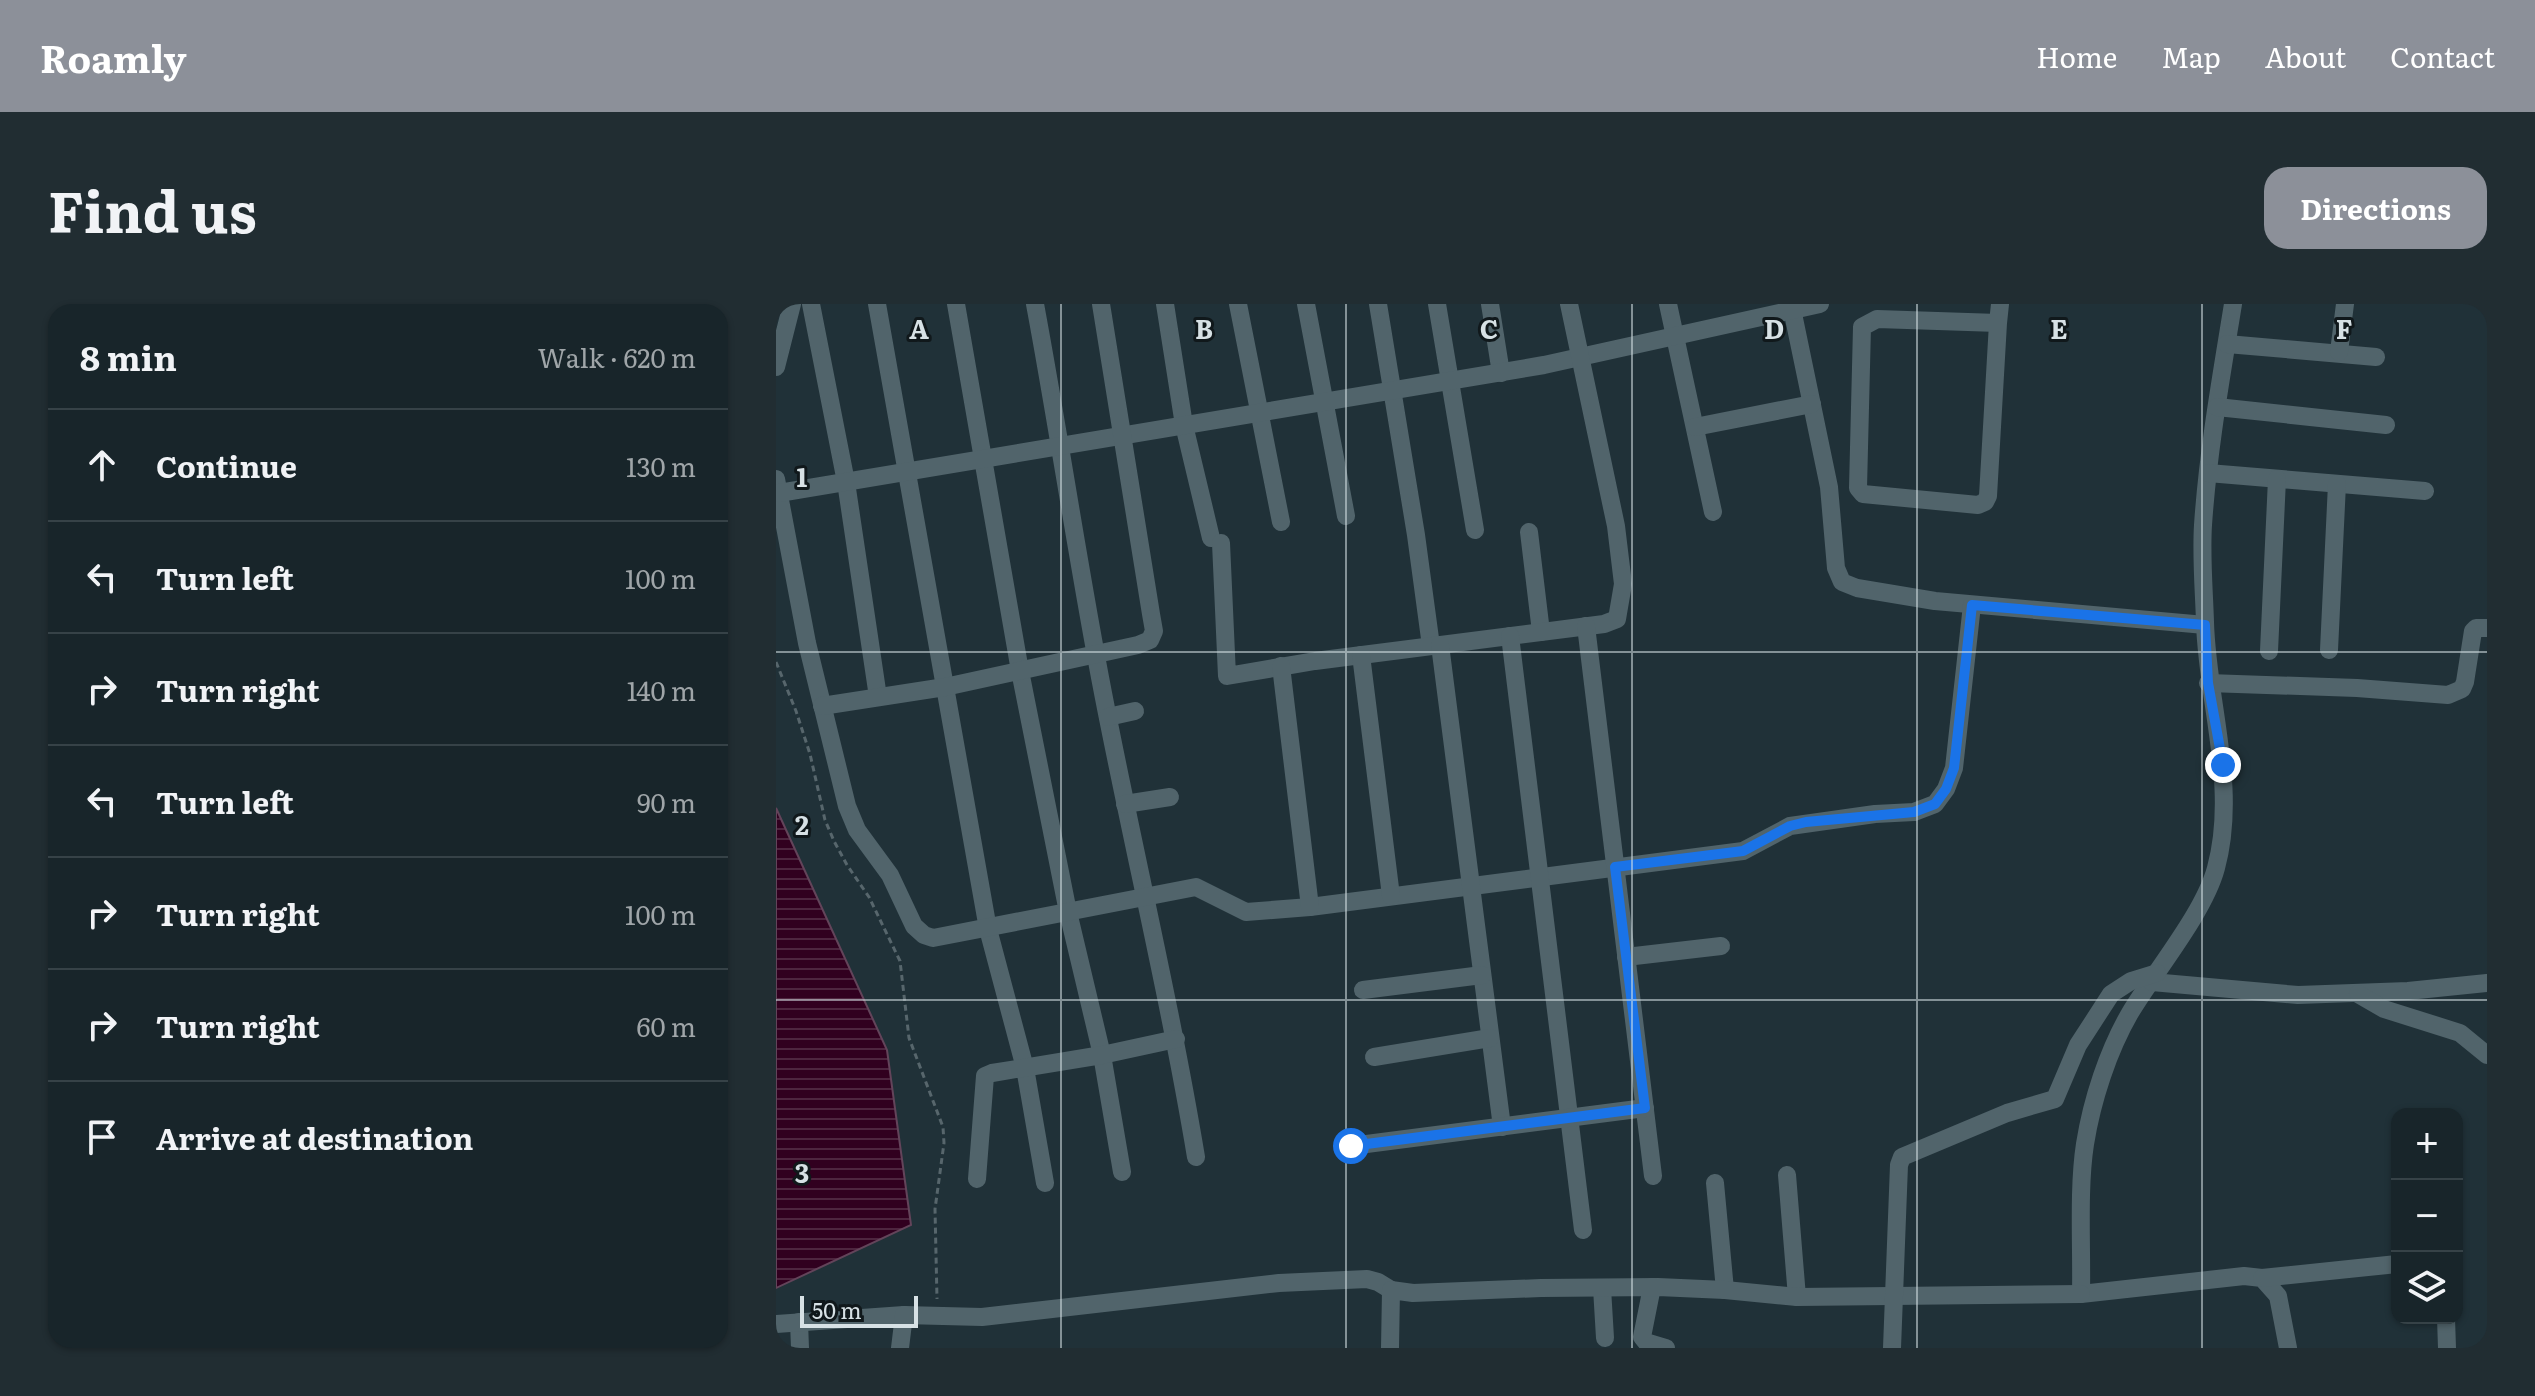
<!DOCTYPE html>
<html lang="en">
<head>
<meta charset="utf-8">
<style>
	body { margin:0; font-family:Literata,serif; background:#212d32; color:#f1f3f6 }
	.controls { position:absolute; right:24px; bottom:24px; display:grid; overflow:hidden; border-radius:16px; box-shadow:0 2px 6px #0004 }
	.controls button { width:72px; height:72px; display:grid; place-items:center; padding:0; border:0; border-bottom:2px solid #364247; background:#18252a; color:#f1f3f6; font:40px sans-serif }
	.scale { position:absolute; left:24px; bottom:20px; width:118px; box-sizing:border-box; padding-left:8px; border:4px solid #d7e1e5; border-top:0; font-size:22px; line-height:28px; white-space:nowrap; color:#d7e1e5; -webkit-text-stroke:6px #10181b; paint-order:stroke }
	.stop { position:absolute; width:24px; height:24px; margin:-18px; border:6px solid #1a73e8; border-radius:50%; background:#fff }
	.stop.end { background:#1a73e8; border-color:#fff; box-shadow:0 2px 8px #0008 }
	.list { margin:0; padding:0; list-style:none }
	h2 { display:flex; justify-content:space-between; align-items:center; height:104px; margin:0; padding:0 32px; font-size:34px }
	h2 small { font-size:26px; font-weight:400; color:#9fa5a8 }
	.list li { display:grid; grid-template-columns:52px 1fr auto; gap:24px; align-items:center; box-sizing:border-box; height:112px; padding:0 32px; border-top:2px solid #364247 }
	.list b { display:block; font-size:30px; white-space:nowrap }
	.list em { font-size:26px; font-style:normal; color:#9fa5a8 }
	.icon { flex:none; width:44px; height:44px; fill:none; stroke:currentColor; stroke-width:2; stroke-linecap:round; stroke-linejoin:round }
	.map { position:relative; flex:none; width:1711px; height:1044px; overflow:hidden; border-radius:24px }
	header { display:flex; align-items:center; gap:48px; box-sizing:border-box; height:112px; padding:0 40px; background:#8c9099; color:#fff }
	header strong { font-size:38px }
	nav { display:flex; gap:44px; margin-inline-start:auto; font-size:28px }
	.intro { display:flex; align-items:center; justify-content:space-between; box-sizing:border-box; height:192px; padding:0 48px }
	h1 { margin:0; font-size:56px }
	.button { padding:20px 36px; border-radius:24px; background:#8c9099; color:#fff; font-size:28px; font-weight:700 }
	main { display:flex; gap:48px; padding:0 48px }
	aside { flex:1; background:#18252a; border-radius:24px; box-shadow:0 2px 6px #0004 }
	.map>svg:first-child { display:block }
	.water { fill:url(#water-rules); stroke:#63445a; stroke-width:2 }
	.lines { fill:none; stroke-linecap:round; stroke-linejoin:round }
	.path { stroke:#57666c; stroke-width:3; stroke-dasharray:6 4; stroke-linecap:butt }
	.minor { stroke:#51646b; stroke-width:18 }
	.route { stroke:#1a73e8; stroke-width:10 }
	.grid { fill:none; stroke:#d7e1e5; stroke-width:2; stroke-opacity:0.55 }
	.grid-label { font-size:26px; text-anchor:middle; font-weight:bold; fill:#d7e1e5; stroke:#10181b; stroke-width:6; stroke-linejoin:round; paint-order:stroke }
</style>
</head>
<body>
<header>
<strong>Roamly</strong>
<nav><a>Home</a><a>Map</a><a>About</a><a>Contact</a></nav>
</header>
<div class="intro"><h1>Find us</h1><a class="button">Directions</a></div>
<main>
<aside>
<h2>8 min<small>Walk · 620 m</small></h2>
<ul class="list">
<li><svg class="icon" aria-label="ahead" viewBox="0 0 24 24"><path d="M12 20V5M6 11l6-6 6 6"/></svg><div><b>Continue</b></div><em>130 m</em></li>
<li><svg class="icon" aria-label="left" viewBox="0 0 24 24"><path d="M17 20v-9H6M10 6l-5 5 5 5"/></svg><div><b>Turn left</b></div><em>100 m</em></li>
<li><svg class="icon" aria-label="right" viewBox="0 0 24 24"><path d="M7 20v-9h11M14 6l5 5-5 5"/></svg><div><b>Turn right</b></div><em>140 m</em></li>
<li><svg class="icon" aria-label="left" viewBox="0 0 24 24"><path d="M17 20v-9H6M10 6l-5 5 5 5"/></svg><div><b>Turn left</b></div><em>90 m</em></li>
<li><svg class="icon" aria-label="right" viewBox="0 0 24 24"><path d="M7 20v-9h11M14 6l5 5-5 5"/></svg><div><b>Turn right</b></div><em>100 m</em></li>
<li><svg class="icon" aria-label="right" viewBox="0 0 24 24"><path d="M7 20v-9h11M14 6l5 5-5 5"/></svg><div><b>Turn right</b></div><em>60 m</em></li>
<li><svg class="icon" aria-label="arrive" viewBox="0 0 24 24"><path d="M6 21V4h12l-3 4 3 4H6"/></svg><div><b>Arrive at destination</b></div></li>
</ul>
</aside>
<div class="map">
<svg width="1711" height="1044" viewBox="0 0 1711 1044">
	<defs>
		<pattern id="water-rules" width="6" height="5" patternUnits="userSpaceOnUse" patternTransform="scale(2)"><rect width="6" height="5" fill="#31001f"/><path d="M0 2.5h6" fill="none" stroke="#4e253f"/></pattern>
	</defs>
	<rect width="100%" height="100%" fill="#203138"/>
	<polygon class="water" points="0,504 111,746 135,921 0,984"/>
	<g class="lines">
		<polyline class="path" points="0,358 20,407 34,450 49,516 58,537 71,561 93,593 124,657 133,734 167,823 168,839 159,905 161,995"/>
		<g class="minor">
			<polyline points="35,0 70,178 102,393"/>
			<polyline points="101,0 212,625 249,764 269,879"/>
			<polyline points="180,0 244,367 292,608 326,751 346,868"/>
			<path d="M 259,0 C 283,129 302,260 327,389 C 357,544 394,697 420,853"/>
			<polyline points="389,0 408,121 435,234"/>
			<polyline points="462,0 505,218"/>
			<polyline points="530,0 570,212"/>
			<polyline points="602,0 640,231 655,342"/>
			<polyline points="661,0 699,226"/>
			<polyline points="714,0 725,69"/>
			<polyline points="892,0 937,208"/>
			<polyline points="1015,0 1053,183 1060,264 1066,278 1081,284 1159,297 1429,321"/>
			<path d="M 1457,0 C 1445,74 1432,147 1427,221 C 1425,253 1428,286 1429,318 C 1431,399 1462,482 1440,564 C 1428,609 1379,667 1354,709 C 1332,747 1316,796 1309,840 C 1302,885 1306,944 1305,990 L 1468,972 L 1486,974 L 1502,992 L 1512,1044"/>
			<polyline points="1222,19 1101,15 1086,23 1082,184 1087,190 1202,201 1209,198 1212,192 1222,19 1224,0"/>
			<polyline points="1451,40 1600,53"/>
			<polyline points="1563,48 1569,0"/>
			<polyline points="0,63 16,0"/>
			<polyline points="1441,103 1610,121"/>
			<polyline points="919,123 1036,100"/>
			<polyline points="1432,169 1649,187"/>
			<polyline points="0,175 31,339 71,502 81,526 114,571 138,622 148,631 157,634 420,583 470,608 534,603 967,547 1014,522 1099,510 1138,508 1159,500 1170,485 1178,464 1196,301"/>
			<polyline points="3,189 768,61 1044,0"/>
			<polyline points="753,228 765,328"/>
			<polyline points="445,239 451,372 539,357 828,320 841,315 847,280 840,222 793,0"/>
			<polyline points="810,322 877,872"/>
			<polyline points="734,332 807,926"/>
			<polyline points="664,341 726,823"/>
			<polyline points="1553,346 1561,180"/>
			<polyline points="1493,347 1501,175"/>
			<polyline points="585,351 615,592"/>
			<polyline points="505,362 534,603"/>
			<polyline points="1432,379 1581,384 1672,391 1686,385 1689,378 1697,327 1700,324 1711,324"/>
			<polyline points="46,402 169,383 362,341 374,336 378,327 375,310 325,0"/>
			<polyline points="332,413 359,407"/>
			<polyline points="349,500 394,493"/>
			<polyline points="850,653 945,642"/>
			<polyline points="1376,678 1522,691 1632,687 1711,679"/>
			<polyline points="587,686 706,671"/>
			<polyline points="1582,690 1608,705 1684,729 1711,751"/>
			<polyline points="598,753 714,734"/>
			<polyline points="575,842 869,804"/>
			<polyline points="1011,871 1021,993"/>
			<polyline points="201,875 209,772 216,769 326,751 400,735"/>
			<polyline points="939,879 949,986"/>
			<polyline points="1486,974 1621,960"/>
			<polyline points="876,983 866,1033 870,1038 890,1044"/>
			<polyline points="826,984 829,1034"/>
			<polyline points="1670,1014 1671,1044"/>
			<polyline points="23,1018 24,1044"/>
			<polyline points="0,1020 128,1011 206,1013 503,979 591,975 602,978 615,986"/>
			<polyline points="124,1044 128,1011"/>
			<polyline points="614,1044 615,986 637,989 765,984 882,983 949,986 1021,993 1305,990"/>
			<polyline points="1116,1044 1123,861 1126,853 1231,809 1279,795 1302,741 1335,690 1355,677 1381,669"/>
		</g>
	</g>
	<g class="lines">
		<polyline class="route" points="575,842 869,804 839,563 967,547 1014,522 1030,518 1138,508 1159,500 1170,485 1178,464 1196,301 1429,321 1432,379 1447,461"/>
	</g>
	<path class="grid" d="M 285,0 L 285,1044M 570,0 L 570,1044M 856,0 L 856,1044M 1141,0 L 1141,1044M 1426,0 L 1426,1044M 0,348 L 1711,348M 0,696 L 1711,696"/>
	<g class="grid-label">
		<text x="143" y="35">A</text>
		<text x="428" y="35">B</text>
		<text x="713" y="35">C</text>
		<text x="998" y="35">D</text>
		<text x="1283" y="35">E</text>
		<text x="1568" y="35">F</text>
		<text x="26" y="183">1</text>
		<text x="26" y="531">2</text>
		<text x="26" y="879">3</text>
	</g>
</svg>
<div class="controls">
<button>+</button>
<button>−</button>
<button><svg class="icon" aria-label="layers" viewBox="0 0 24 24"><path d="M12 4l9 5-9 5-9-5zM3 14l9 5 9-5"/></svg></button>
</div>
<div class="scale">50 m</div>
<div class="stop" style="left:575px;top:842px"></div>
<div class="stop end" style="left:1447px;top:461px"></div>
</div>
</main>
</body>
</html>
